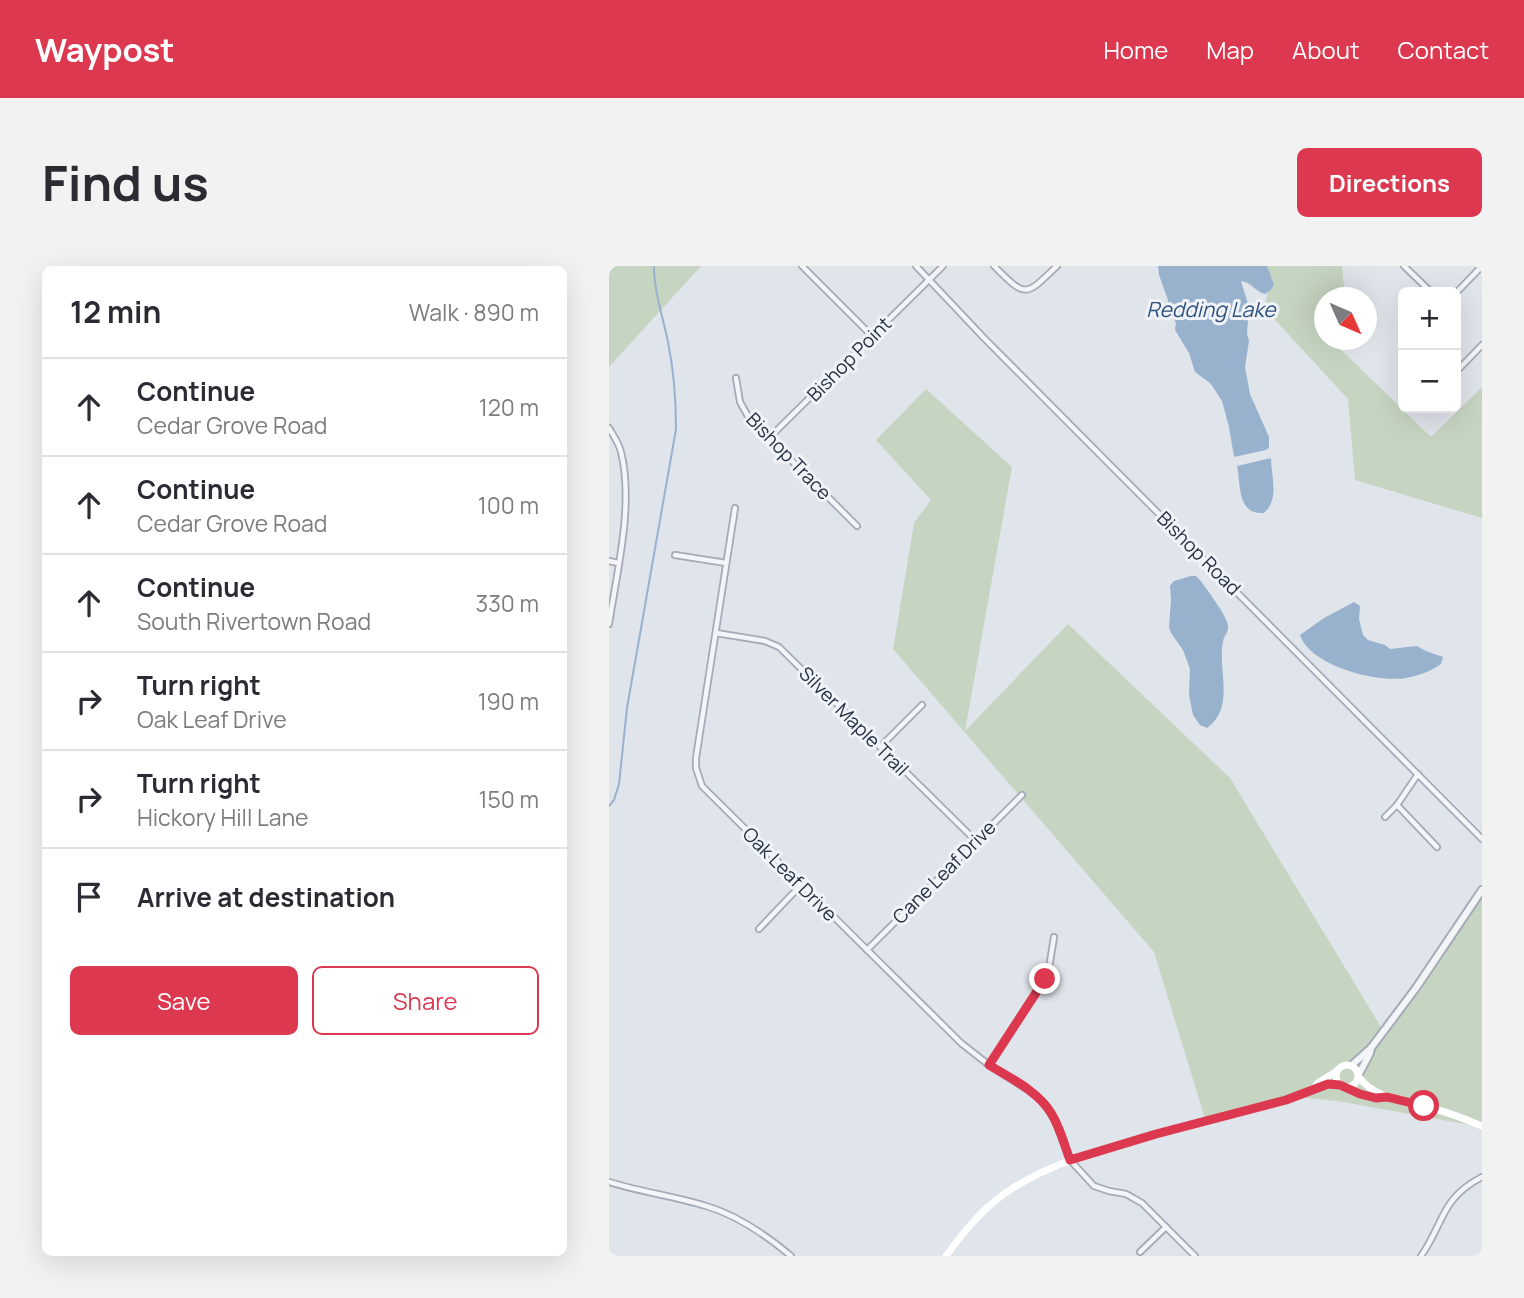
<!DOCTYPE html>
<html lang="en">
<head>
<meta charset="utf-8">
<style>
	body { margin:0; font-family:Manrope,sans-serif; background:#f2f2f3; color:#2b2b33 }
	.controls { position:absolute; right:21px; top:21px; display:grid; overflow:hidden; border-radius:10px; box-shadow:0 7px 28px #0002 }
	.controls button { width:63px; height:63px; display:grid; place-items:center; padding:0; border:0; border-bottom:2px solid #e1e1e2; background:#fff; color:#2b2b33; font:35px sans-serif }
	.compass { position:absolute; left:705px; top:21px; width:63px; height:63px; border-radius:50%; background:#fff; box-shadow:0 7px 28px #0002; rotate:135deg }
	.stop { position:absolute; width:21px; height:21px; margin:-16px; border:5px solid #dc3950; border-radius:50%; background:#fff }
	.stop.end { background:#dc3950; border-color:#fff; box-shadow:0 2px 7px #0008 }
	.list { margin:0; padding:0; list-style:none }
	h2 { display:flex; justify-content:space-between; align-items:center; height:91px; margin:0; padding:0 28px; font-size:30px }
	h2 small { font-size:23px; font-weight:400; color:#7c7c81 }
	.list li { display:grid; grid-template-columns:46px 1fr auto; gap:21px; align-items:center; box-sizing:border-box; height:98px; padding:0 28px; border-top:2px solid #e1e1e2 }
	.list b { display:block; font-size:26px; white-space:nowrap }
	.list p { margin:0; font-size:23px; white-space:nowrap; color:#7c7c81 }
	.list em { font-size:23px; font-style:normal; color:#7c7c81 }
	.actions { display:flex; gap:14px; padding:21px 28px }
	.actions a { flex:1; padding:16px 0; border:2px solid #dc3950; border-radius:10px; text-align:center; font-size:24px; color:#dc3950 }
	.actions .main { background:#dc3950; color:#fff }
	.icon { flex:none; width:38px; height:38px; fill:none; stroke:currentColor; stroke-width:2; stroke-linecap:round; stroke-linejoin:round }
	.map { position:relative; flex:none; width:873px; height:990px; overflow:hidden; border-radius:10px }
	header { display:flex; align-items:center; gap:42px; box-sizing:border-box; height:98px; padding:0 35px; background:#dc3950; color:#fff }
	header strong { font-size:33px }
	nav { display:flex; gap:38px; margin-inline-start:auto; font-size:24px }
	.intro { display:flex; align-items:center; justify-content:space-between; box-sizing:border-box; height:168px; padding:0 42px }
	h1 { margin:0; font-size:49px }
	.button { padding:18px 32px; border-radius:10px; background:#dc3950; color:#fff; font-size:24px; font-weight:700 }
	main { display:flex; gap:42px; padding:0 42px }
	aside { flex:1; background:#fff; border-radius:10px; box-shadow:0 7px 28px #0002 }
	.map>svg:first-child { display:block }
	.green { fill:#c6d5c1 }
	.water { fill:#98b2ce }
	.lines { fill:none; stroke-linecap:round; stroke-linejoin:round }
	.stream { stroke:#98b2ce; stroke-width:2 }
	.minor-casing { stroke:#a5abb6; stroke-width:8 }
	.tertiary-casing { stroke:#a5abb6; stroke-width:10 }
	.minor { stroke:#f4f5f8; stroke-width:4.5 }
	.tertiary { stroke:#f4f5f8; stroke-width:6 }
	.secondary { stroke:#fff; stroke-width:7 }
	.route { stroke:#dc3950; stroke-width:9 }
	.labels { text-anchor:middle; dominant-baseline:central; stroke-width:6; stroke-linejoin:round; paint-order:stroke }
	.street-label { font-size:19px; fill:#273144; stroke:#f0f3f8 }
	.water-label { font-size:21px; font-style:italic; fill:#2d507c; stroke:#f0f3f8 }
</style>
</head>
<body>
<header>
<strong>Waypost</strong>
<nav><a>Home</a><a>Map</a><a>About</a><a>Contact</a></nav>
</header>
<div class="intro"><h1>Find us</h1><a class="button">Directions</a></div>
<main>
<aside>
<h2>12 min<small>Walk · 890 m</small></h2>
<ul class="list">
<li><svg class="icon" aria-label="ahead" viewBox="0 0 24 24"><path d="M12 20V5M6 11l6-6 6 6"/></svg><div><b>Continue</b><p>Cedar Grove Road</p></div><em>120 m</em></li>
<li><svg class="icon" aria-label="ahead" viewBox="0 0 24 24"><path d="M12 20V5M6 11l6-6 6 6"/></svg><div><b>Continue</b><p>Cedar Grove Road</p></div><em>100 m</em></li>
<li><svg class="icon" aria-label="ahead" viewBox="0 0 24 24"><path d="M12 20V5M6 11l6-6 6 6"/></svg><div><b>Continue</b><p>South Rivertown Road</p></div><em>330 m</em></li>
<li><svg class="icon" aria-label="right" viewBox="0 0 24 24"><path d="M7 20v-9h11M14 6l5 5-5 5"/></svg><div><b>Turn right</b><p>Oak Leaf Drive</p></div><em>190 m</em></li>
<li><svg class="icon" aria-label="right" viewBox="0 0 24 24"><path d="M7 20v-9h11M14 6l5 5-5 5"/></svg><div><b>Turn right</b><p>Hickory Hill Lane</p></div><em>150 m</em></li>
<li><svg class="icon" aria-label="arrive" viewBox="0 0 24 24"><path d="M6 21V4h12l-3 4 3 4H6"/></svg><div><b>Arrive at destination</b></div></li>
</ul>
<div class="actions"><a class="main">Save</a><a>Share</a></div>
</aside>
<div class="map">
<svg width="873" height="990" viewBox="0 0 873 990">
	<rect width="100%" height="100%" fill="#e0e4eb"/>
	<g class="green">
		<polygon points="0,0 92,0 0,101"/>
		<polygon points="655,0 733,0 736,31 716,32 715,61 713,64 715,67 716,74 722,74 822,171 873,121 873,252 746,214 739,133 655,42 662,15"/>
		<polygon points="317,123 403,201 356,465 459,358 621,512 772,761 834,685 873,625 873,861 728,835 680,830 598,859 545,686 284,383 305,257 322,234 267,174"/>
	</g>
	<g class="water">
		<path d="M 549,0 L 658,0 L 665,19 L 661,25 L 656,28 C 647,26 642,16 632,15 L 640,41 L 638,68 L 640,75 L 636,101 L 641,128 L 660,171 L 660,182 L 657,184 L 625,191 L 620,161 L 613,135 L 602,118 L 586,106 L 580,87 L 566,64 L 567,57 L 564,51 L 558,47 L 557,41 L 559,34 L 550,9 Z"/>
		<path d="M 662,192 C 662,210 671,233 655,247 C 628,249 632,219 628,200 Z"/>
		<path d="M 582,310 L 587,310 L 591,314 C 597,322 619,351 619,360 C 620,365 615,370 614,375 C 608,404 627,441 598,462 L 591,459 L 584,449 L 580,429 L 581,403 L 574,384 L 562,367 L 560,361 L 562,334 L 561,320 L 565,315 Z"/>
		<path d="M 745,336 L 751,340 L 750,353 L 754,369 L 759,374 L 776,379 L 781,383 L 808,380 L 817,385 L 834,391 L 832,398 C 823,405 808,410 797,412 C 768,417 701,400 691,369 L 715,352 Z"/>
	</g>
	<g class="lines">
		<path class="stream" d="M 0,540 L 5,534 L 10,518 L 18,442 L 67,163 C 67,133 65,105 59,76 C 54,51 45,26 45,0"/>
		<defs>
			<g id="minor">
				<polyline points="193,0 263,70"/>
				<polyline points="307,0 375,72 873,573"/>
				<path d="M 385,0 C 417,32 416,31 448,0"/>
				<polyline points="795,0 822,26"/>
				<polyline points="847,27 873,0"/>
				<polyline points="794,80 794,82"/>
				<polyline points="847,106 873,79"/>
				<polyline points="127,112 131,136 140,152 248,260"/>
				<path d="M 0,162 C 4,169 10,177 12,186 C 25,238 8,305 0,358"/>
				<polyline points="160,172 334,0"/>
				<polyline points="126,242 87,492 87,502 93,520 352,777 380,799 425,828 436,838 446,854 461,894 485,920 500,925 517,928 533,937 586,990"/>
				<polyline points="66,289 117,297"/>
				<polyline points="0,295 9,297"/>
				<polyline points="107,367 156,375 170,381 366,574"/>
				<polyline points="271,481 313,439"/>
				<polyline points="788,539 828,581"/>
				<polyline points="776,551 788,539 809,508"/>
				<polyline points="150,663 192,619"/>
				<polyline points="258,684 413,529"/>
				<polyline points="380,799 436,713 440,702 445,671"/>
				<path d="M 0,916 C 32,926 65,930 97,940 C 128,949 157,969 182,990"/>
				<polyline points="531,986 557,961"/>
				<path d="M 812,990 C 835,957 832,932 873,911"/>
			</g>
			<g id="tertiary">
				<polyline points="743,799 762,782 807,722 873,624"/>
				<polyline points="750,808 761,787 762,782"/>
			</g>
		</defs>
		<use href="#minor" class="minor-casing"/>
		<use href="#tertiary" class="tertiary-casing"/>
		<use href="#minor" class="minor"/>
		<use href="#tertiary" class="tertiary"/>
		<g class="secondary">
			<circle cx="738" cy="810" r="11"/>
			<path d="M 750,811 C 765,832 792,834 815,840 C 835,845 854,852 873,860"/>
			<polyline points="705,822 709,817 728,805"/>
			<path d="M 739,822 C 750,829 764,833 777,831"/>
			<path d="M 337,990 C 356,964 376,939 404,922 C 442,898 484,886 527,874 C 577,860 627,848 676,834 C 694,829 712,815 731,819"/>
		</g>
	</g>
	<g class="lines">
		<path class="route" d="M 436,713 L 380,799 C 401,812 429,825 442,847 C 451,861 455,878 461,894 L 547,868 L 677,834 L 719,818 L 731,819 L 751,828 L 767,832 L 778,831 L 815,840"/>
	</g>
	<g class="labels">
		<g class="street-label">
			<text transform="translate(240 93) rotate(-45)">Bishop Point</text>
			<text transform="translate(180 190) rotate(46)">Bishop Trace</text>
			<text transform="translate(590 287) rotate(45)">Bishop Road</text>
			<text transform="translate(245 455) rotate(45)">Silver Maple Trail</text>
			<text transform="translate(335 606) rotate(-45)">Cane Leaf Drive</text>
			<text transform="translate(181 608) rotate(45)">Oak Leaf Drive</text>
		</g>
		<g class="water-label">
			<text x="602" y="43">Redding Lake</text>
		</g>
	</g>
</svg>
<div class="controls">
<button>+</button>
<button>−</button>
</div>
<svg class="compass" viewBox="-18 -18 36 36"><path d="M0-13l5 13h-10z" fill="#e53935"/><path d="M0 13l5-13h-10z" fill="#7c7c81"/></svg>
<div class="stop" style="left:815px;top:840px"></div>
<div class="stop end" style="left:436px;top:713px"></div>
</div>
</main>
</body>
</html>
